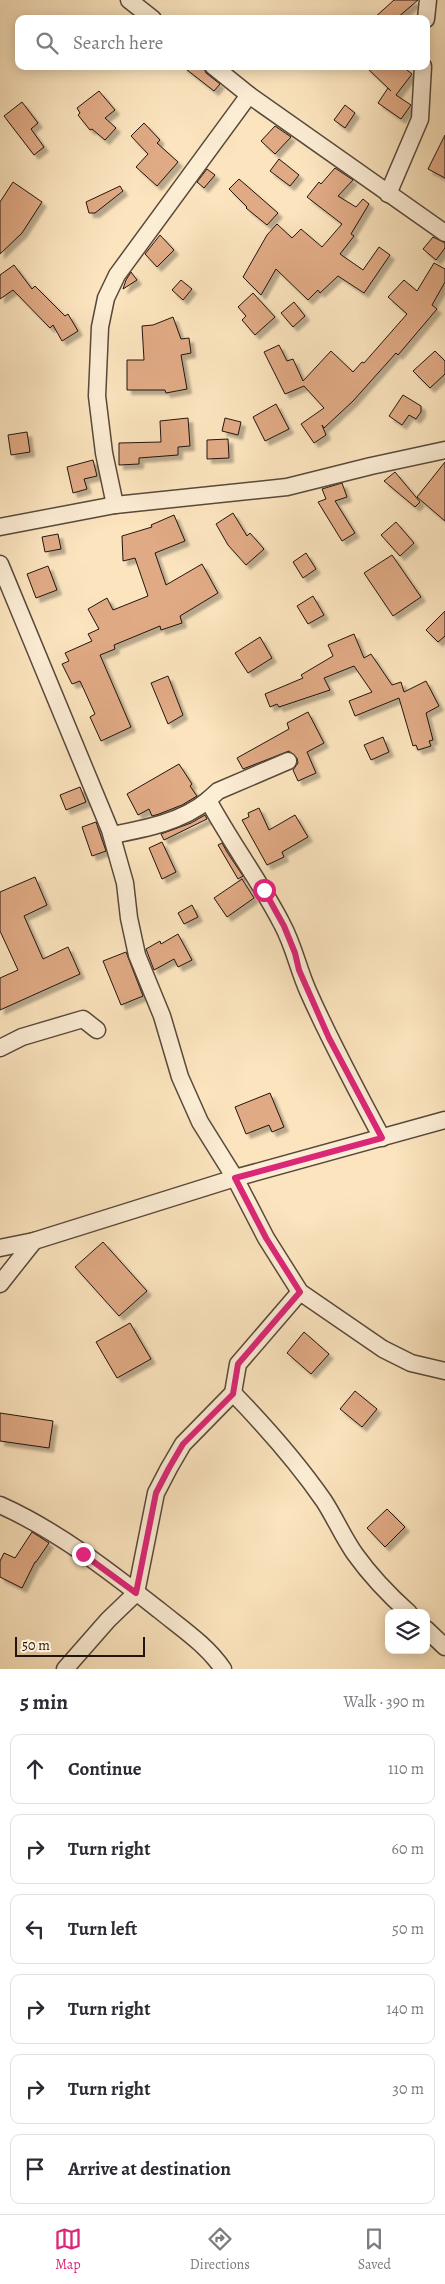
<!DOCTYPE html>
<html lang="en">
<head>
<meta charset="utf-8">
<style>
	body { margin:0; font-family:Alegreya,serif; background:#f2f2f3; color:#2b2b33 }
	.controls { position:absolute; right:15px; bottom:15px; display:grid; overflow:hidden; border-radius:10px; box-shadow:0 2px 12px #0003 }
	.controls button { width:45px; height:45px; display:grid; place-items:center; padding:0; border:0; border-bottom:1px solid #e1e1e2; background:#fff; color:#2b2b33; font:25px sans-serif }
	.scale { position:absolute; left:15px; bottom:12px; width:130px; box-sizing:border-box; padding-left:5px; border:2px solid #23150e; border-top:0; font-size:14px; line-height:18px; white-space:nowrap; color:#23150e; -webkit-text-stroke:4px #fcedd5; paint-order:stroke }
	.stop { position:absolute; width:15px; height:15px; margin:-11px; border:4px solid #db2777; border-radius:50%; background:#fff }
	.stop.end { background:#db2777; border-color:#fff; box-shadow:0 1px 5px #0008 }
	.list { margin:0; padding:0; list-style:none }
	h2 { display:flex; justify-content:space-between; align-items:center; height:65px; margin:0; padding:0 20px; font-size:21px }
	h2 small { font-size:16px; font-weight:400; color:#7c7c81 }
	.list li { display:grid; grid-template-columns:32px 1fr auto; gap:15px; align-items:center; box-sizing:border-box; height:70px; margin:0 10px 10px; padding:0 10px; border:1px solid #e1e1e2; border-radius:10px }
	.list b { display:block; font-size:19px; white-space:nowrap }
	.list em { font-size:16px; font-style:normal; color:#7c7c81 }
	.icon { flex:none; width:28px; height:28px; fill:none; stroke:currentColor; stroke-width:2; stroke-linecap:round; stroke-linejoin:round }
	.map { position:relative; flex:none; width:445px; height:1669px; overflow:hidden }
	.search { position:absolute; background:#fff; box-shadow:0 2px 12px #0003; left:15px; right:15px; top:15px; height:55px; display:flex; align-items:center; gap:12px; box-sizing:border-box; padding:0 18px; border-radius:10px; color:#7c7c81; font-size:19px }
	.sheet { height:545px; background:#fff }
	nav { display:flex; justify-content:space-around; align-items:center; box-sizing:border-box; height:70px; border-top:1px solid #e1e1e2; background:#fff; font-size:14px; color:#7c7c81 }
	nav a { display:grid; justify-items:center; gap:2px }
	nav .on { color:#db2777 }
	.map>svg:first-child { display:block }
	.building { fill:#e0aa85; stroke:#23150e; filter:url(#shadow) }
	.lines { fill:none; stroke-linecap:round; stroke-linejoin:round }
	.street-casing { stroke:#59493a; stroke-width:19 }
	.street { stroke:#fcedd5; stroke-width:16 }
	.route { stroke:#db2777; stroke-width:6 }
</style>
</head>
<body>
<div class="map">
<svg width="445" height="1669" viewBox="0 0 445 1669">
	<defs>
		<filter id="shadow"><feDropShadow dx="4.5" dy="4.5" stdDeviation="1" flood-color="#0004"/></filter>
	</defs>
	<rect width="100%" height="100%" fill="#fbe4be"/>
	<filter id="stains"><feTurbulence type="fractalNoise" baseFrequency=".004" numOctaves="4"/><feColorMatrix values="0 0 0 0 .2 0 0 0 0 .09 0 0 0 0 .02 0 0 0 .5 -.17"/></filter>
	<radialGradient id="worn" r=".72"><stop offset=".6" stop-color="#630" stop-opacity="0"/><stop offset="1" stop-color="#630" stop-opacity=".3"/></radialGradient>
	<g class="building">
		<polygon points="394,0 418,0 396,19 373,19"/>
		<polygon points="182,66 203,66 206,73 220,84 214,91"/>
		<polygon points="365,66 402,66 412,74 396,95 411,105 401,119 378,103 388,88 391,91"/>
		<polygon points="99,91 115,110 105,118 116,128 105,140 92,129 90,130 78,115 80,113 77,108"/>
		<polygon points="22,102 38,123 31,129 44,147 34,155 4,116"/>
		<polygon points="345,105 355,113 345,128 334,120"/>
		<polygon points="144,123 160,140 157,143 178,162 157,186 136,167 148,154 131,136"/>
		<polygon points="275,126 291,137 275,154 261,141"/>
		<polygon points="445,135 445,178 428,169"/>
		<polygon points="279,159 299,175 290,186 270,171"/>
		<polygon points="335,168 353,180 338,196 356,207 363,199 369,204 351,234 354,236 340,254 363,270 379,247 390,255 364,293 338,276 320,293 318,290 308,300 276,269 261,295 243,277 267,235 277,224 292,238 301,229 322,247 342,224 307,197 319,182 321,184"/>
		<polygon points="207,169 215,175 204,188 197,182"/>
		<polygon points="239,179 278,213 267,225 246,208 247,207 229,189"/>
		<polygon points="13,182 42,202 22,233 0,254 0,202"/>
		<polygon points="120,186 123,191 95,213 89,213 86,202"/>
		<polygon points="160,235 174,250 157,267 145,254"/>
		<polygon points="433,237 445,243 445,248 436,260 423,249"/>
		<polygon points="434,263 445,269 445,282 432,305 437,309 398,355 396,353 353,401 324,428 322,425 326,435 314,443 301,424 324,408 304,386 285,394 264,352 279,345 287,361 293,359 303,381 331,351 353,372 362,362 364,363 407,314 388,297 404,280 417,291"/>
		<polygon points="14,265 32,289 35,286 65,316 68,314 78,331 62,341 53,325 50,328 13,290 0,299 0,275"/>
		<polygon points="131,272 137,280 123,289 126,280"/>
		<polygon points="181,280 192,289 183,300 172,290"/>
		<polygon points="253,293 275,317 255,335 242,320 246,316 238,307"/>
		<polygon points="294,302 305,316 293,327 281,313"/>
		<polygon points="173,317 181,339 189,338 191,353 181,355 187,389 166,393 165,390 127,390 127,360 144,360 142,326 153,325"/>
		<polygon points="435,351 445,361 445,374 430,388 413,371"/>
		<polygon points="403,395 421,406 421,412 416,419 409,415 402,425 389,416"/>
		<polygon points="276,404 289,429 265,441 253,417"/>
		<polygon points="188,418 190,446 178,447 178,455 139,458 139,464 119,465 119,443 161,442 160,421"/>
		<polygon points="225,418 241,422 238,435 222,431"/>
		<polygon points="27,432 30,452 11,455 8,435"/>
		<polygon points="228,439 229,458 207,459 207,440"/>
		<polygon points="93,460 97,476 84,479 87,489 73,493 67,467"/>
		<polygon points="445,462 445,521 417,497"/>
		<polygon points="395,472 420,502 415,507 384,481"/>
		<polygon points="342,483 347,497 335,501 355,533 342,541 318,502 326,499 322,489"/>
		<polygon points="233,513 247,536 250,533 264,549 246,565 228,545 216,524"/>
		<polygon points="174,515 185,541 155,553 166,585 202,564 218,593 180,616 182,623 161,630 160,626 114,645 115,649 100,655 131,727 101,741 90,717 95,714 80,681 72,684 62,664 69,661 65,653 92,641 88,634 99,629 88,609 107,598 113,610 148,596 135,558 123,561 122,536 152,527 151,525"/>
		<polygon points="396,522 414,543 400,556 381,535"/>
		<polygon points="58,534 61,549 45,552 42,537"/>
		<polygon points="306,553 316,569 303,578 293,562"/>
		<polygon points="392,555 421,597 393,616 364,573"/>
		<polygon points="48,566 57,590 36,598 27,574"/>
		<polygon points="313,596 324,615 308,624 297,606"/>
		<polygon points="445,611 445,636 438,642 426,630"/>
		<polygon points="354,634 364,658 371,654 392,685 401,682 404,692 426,681 439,706 426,713 433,740 429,741 431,746 418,750 416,745 413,746 399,698 355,716 349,701 372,692 354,666 324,678 330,690 279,707 277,704 270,707 265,694 303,678 301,675 333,656 328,645"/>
		<polygon points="260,637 272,658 248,673 235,653"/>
		<polygon points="168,676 183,715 168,724 151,683"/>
		<polygon points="308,712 324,743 307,752 316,773 298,781 293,770 298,763 297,758 289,751 243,769 237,758 289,729 287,723"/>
		<polygon points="383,737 389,752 371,760 364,745"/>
		<polygon points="179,764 192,784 190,786 197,796 182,805 159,814 152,816 149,809 138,815 127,794"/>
		<polygon points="80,787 86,802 66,810 60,795"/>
		<polygon points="259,808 269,830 295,815 308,837 282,852 284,857 267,865 242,820 249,817 248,813"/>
		<polygon points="205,815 207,819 164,840 161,834 191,823"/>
		<polygon points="96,822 106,851 92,856 82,827"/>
		<polygon points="162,842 176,872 162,879 149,848"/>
		<polygon points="222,843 227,852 243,876 238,879 218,845"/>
		<polygon points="35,877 47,905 24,916 43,959 68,947 80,974 0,1010 0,978 18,970 0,931 0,892"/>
		<polygon points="242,879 254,898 227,917 214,898"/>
		<polygon points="192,905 198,917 184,924 178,913"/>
		<polygon points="178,934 192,960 178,967 174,959 154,970 146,949 160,941 161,944"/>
		<polygon points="126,952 143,996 121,1005 103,961"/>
		<polygon points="270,1093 284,1127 272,1132 269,1125 246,1134 235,1107"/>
		<polygon points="103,1242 147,1291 119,1316 75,1267"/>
		<polygon points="130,1323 151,1359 117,1378 96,1342"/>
		<polygon points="304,1332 329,1354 311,1374 287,1353"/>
		<polygon points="355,1391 377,1409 362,1427 340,1409"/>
		<polygon points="0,1413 53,1421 49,1448 0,1441"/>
		<polygon points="387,1509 405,1527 385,1547 367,1528"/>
		<polygon points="32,1532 49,1543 36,1562 35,1562 22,1588 0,1577 0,1561 4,1553 15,1558"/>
	</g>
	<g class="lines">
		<defs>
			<g id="street">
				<polyline points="129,0 153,19"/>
				<polyline points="426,19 428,0"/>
				<polyline points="213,66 249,95 445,233"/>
				<polyline points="388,194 420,119 423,66"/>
				<polyline points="115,505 104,453 97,396 100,327 106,298 117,275 249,95"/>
				<polyline points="0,527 115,505 287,487 371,466 445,450"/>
				<polyline points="0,564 110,830 125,883 129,918 137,955 162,1016 180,1077 200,1122 235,1178 266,1238 300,1292 383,1349 411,1363 445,1371"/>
				<path d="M 288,761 L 218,791 L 208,800 C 231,843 260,881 282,924 C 294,946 298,969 308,991 C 330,1041 356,1089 382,1138"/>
				<path d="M 112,835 C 144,829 182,822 208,800"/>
				<polyline points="0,1048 22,1037 83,1019 97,1030"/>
				<polyline points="0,1248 34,1241 235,1178 445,1120"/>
				<polyline points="0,1284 34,1241"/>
				<path d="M 233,1393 C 266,1427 297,1462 324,1501 C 335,1518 343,1537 355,1554 C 370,1575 389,1595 409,1613"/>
				<path d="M 0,1505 C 58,1531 109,1571 159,1610 C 181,1628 207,1645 223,1669"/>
				<polyline points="426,1629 445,1647"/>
				<polyline points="65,1669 108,1620 136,1593 156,1493 169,1468 183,1444 233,1393 238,1364 300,1292"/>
			</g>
		</defs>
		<use href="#street" class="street-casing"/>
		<use href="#street" class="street"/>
	</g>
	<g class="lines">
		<polyline class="route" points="83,1554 136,1593 156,1493 169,1468 183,1444 233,1394 238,1364 300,1292 266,1238 235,1178 382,1138 329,1038 299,970 295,953 284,926 264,890"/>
	</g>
	<rect width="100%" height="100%" filter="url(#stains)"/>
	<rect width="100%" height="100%" fill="url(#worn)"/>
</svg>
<div class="controls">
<button><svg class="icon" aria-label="layers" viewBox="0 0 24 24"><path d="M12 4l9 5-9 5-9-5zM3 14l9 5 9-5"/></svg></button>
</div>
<div class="scale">50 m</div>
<div class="stop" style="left:264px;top:890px"></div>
<div class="stop end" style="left:83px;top:1554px"></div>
<div class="search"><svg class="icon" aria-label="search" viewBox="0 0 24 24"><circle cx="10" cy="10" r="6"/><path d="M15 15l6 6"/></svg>Search here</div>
</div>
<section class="sheet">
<h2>5 min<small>Walk · 390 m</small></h2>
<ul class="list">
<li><svg class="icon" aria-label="ahead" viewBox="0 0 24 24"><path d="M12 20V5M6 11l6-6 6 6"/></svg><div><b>Continue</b></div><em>110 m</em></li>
<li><svg class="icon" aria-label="right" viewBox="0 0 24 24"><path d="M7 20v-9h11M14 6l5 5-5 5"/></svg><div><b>Turn right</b></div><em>60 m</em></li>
<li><svg class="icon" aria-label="left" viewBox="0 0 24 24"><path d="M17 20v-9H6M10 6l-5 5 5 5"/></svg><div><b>Turn left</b></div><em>50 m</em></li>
<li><svg class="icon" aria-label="right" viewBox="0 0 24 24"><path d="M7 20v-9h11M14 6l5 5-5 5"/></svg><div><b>Turn right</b></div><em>140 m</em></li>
<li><svg class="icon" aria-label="right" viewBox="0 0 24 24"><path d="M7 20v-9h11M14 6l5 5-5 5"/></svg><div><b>Turn right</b></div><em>30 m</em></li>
<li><svg class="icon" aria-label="arrive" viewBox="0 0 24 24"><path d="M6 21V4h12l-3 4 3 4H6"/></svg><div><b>Arrive at destination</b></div></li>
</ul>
</section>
<nav>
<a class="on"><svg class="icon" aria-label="map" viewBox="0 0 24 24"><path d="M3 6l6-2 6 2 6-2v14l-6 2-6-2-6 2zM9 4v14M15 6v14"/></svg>Map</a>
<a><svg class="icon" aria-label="directions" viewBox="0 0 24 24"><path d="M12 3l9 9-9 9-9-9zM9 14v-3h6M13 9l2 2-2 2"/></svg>Directions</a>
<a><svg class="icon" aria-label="saved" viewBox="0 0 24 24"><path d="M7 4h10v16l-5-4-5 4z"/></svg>Saved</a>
</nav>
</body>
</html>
